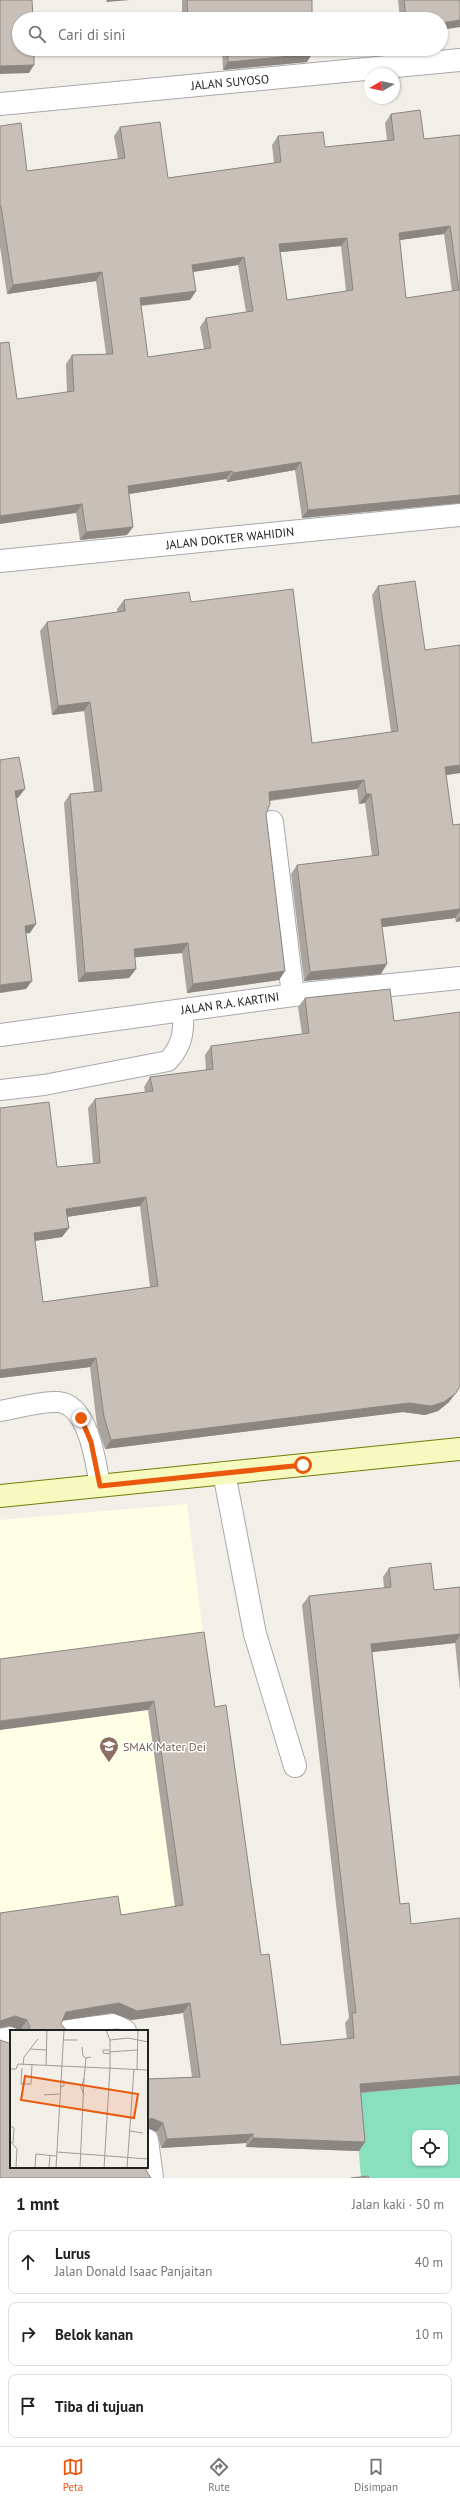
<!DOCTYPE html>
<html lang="id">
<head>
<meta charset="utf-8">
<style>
	body { margin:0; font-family:"PT Sans",sans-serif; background:#f2f2f2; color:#202124 }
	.controls { position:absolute; right:12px; bottom:12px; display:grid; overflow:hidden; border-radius:8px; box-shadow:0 1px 3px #0004 }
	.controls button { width:36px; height:36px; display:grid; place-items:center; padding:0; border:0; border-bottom:1px solid #e0e0e0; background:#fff; color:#202124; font:20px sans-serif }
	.compass { position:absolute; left:364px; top:68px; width:36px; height:36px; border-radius:50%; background:#fff; box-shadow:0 1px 3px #0004; rotate:261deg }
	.stop { position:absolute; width:12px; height:12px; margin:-9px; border:3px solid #ea580c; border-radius:50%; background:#fff }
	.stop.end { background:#ea580c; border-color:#fff; box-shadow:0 1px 4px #0008 }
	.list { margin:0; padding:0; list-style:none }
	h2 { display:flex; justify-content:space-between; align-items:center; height:52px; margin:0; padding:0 16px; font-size:17px }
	h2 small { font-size:13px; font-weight:400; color:#757577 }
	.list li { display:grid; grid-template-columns:26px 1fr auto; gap:12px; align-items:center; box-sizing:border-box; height:64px; margin:0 8px 8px; padding:0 8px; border:1px solid #e0e0e0; border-radius:8px }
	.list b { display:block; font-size:15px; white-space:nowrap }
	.list p { margin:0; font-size:13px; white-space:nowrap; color:#757577 }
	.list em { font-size:13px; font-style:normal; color:#757577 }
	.icon { flex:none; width:22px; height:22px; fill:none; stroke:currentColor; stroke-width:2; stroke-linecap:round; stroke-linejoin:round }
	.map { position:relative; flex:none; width:460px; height:2178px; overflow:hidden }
	.search { position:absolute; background:#fff; box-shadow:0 1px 3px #0004; left:12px; right:12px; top:12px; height:44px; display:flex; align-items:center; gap:10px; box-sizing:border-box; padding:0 14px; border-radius:22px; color:#757577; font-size:15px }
	.sheet { height:268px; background:#fff }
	nav { display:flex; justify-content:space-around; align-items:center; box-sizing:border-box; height:56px; border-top:1px solid #e0e0e0; background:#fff; font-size:11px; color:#757577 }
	nav a { display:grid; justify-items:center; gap:2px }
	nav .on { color:#ea580c }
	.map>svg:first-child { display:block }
	.education { fill:#ffffe5 }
	.pitch { fill:#88e0be; fill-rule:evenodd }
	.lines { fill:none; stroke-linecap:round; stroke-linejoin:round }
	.service-casing { stroke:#a9a9a9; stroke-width:22 }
	.minor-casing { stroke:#a9a9a9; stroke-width:24 }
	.secondary-casing { stroke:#707d05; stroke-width:24 }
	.service { stroke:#fff; stroke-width:20 }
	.minor { stroke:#fff; stroke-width:22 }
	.secondary { stroke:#f7fabf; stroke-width:22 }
	.wall { fill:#aba49e; fill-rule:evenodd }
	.shaded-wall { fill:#8b8681 }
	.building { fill:#c7bfb8; stroke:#8b8681; fill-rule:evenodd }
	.route { stroke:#ea580c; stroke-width:5 }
	.labels { text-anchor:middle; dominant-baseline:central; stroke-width:3; stroke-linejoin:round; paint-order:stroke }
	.street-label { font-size:12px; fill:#222; stroke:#fff }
	.education-label { font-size:12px; fill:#785e54; stroke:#fff; text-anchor:start }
	.inset-road { fill:none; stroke:#9f9d99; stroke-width:1 }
	.view { fill:#e8590c; fill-opacity:0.15; stroke:#e8590c; stroke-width:2 }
	.inset-edge { fill:none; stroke:#222; stroke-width:2 }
</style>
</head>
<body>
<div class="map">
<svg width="460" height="2178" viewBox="0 0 460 2178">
	<rect width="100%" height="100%" fill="#f2efe9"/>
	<polygon class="education" points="187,1504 249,2006 0,2032 0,1520"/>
	<path class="pitch" d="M 460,2084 L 460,2178 L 361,2178 L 354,2093 ZM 415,2133 L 445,2133 L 445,2163 L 415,2163 Z"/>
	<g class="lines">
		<defs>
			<g id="service">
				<path d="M 0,1090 L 44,1085 L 168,1061 C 183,1045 184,1031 183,1010"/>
				<path d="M 0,1411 C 18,1408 40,1401 58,1402 C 89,1404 96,1464 100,1486"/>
			</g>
			<g id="minor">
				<polyline points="0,104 460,60"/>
				<polyline points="0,561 460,515"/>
				<polyline points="272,822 293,995"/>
				<polyline points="0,1035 293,995 460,978"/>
				<polyline points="224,1473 255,1634 295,1766"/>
				<polyline points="67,2031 114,2025 125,2031"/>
				<polyline points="0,2040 11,2038"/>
				<polyline points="147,2140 152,2178"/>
			</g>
			<polyline id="secondary" points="0,1496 460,1449"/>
		</defs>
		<use href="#service" class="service-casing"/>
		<use href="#minor" class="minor-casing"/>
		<use href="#secondary" class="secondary-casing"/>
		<use href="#service" class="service"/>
		<use href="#minor" class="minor"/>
		<use href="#secondary" class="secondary"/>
	</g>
	<g class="wall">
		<rect x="182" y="0" width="130" height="19"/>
		<polygon points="398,0 460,0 441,19 400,19"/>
		<polygon points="222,49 312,49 307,62 223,70"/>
		<path d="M 391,114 L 424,139 L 460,135 L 459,503 L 302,518 L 295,470 L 227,482 L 226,479 L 129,494 L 133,527 L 127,535 L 80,540 L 76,513 L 17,399 L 67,392 L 66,364 L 72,355 L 106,354 L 96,281 L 7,294 L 0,247 L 0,126 L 27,171 L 118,159 L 114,136 L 120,127 L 168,178 L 274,163 L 272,145 L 278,136 L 325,147 L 387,140 L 385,123 ZM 444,234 L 452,291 L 406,298 L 399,240 ZM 341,246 L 346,291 L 287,300 L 280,252 ZM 238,265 L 246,312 L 206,318 L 200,327 L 204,349 L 148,357 L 141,306 L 190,300 L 196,291 L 193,272 Z"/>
		<polygon points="378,586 425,650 460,773 446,775 453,825 460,824 460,921 456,922 455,918 382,927 381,974 304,981 291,874 297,865 372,856 365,803 359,804 357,789 270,801 266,814 285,971 279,980 187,993 182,953 135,957 136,969 129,978 78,982 64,803 70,794 94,792 84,711 52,715 40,631 47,622 117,612 117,609 124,600 191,602 312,743 391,732 372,595"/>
		<path d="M 305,998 L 394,1021 L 449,1402 L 438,1411 L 425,1415 L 403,1412 L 105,1449 L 97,1426 L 90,1367 L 0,1378 L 0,1108 L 57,1167 L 93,1163 L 88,1108 L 95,1099 L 145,1092 L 144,1087 L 150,1077 L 206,1070 L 205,1055 L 211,1046 L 302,1034 L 298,1007 ZM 140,1206 L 150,1287 L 43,1302 L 35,1241 L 62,1237 L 69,1228 L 67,1217 Z"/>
		<polygon points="389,1568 434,1590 460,1587 460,1690 455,1643 372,1652 400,1904 411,1924 460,2084 361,2093 365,2142 359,2151 246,2147 246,2143 161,2148 157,2132 147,2128 147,2079 192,2077 183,2013 131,2020 112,2013 62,2021 61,2024 67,2031 21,2031 20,2030 9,2026 0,2028 0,1913 121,1915 175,1907 148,1710 0,1659 215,1707 261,1955 281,2045 347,2039 345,2023 349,2018 302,1605 309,1596 384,1588 383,1577"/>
	</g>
	<g class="shaded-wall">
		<polygon points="107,0 130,0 106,2"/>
		<polygon points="460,20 460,27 441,30 441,23"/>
		<polygon points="312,54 307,62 223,70 228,62"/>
		<polygon points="34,65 29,73 0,74 0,66"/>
		<polygon points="450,226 444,234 393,241 399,233"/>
		<polygon points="347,238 341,246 273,253 279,244"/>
		<polygon points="244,257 238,265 186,273 192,265"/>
		<polygon points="102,272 96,281 7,294 13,285"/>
		<polygon points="196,291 190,300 134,306 140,298"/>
		<polygon points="301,462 295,470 227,482 233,473"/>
		<polygon points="232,471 226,479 122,495 128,486"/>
		<polygon points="460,495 460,503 302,518 308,510"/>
		<polygon points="82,504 76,513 0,524 0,516"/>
		<polygon points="133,527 127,535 80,540 86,532"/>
		<polygon points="90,702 84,711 52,715 58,706"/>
		<polygon points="460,765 460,773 438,776 445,767"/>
		<polygon points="364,780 357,789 262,801 269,792"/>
		<polygon points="25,789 18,798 9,799 15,791"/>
		<polygon points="366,794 371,794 365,803 359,804"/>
		<polygon points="460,909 460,911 455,918 375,928 381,919"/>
		<polygon points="460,916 460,921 456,922"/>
		<polygon points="36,924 30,933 18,935 25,926"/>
		<polygon points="188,943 182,953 128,958 134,949"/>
		<polygon points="387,964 381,974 304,981 310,972"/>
		<polygon points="136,969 129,978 78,982 85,973"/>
		<polygon points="285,971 279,980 187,993 193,984"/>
		<polygon points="32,981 26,989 0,993 0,985"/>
		<polygon points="146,1197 140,1206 59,1218 66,1209"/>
		<polygon points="69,1228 62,1237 27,1242 34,1233"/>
		<polygon points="96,1358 90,1367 0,1378 0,1370"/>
		<polygon points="456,1393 449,1402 438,1411 425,1415 403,1412 105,1449 111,1440"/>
		<polygon points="460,1634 460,1635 455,1643 364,1653 371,1644"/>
		<polygon points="154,1701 148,1710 0,1730 0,1721"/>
		<polygon points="119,2003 190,2003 183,2013 131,2020 112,2013 59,2021 66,2012"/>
		<polygon points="15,2016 27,2020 20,2030 9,2026 0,2028 0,2021"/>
		<polygon points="460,2076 460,2084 354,2093 360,2084"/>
		<polygon points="151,2118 163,2123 157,2132 147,2128 147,2122"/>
		<polygon points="253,2134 246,2143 161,2148 167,2139"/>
		<polygon points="253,2138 365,2142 359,2151 246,2147"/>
	</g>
	<g class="building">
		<polygon points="0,0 32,0 33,19 19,19 19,49 34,49 34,65 0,66"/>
		<polygon points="187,0 312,0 312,19 188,19"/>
		<polygon points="404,0 460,0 460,20 441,23 441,19 406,19"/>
		<polygon points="228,49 312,49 312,54 228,62"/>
		<path d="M 420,110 L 424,139 L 460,135 L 460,495 L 308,510 L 301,462 L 233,473 L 232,471 L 128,486 L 133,527 L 86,532 L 82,504 L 0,516 L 0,343 L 9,342 L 17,399 L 74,391 L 72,355 L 113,354 L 102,272 L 13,285 L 1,206 L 0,206 L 0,126 L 21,123 L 27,171 L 125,158 L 120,127 L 160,122 L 168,178 L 281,162 L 278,136 L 323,132 L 325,147 L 394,140 L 391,114 ZM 450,226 L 459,290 L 406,298 L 399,233 ZM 347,238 L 353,290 L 287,300 L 279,244 ZM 244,257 L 253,311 L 206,318 L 211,348 L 148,357 L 140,298 L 196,291 L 192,265 Z"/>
		<polygon points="415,581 425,650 460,645 460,765 445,767 453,825 460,824 460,909 381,919 387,964 310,972 297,865 379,855 371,794 366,794 364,780 269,792 270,804 266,814 285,971 193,984 188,943 134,949 136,969 85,973 70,794 102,791 90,702 58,706 47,622 125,611 124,600 189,592 191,602 293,589 312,743 398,731 378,586"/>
		<polygon points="19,757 25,789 15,791 36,924 25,926 32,981 0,985 0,760"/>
		<path d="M 390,989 L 394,1021 L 460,1012 L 460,1386 L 456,1393 L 444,1402 L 431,1406 L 409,1403 L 111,1440 L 104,1417 L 96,1358 L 0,1370 L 0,1108 L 49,1102 L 57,1167 L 100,1163 L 95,1099 L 153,1091 L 150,1077 L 213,1069 L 211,1046 L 309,1033 L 305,998 ZM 146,1197 L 158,1286 L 43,1302 L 34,1233 L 69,1228 L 66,1209 Z"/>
		<polygon points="431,1563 434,1590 460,1587 460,1634 371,1644 400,1904 409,1903 411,1924 460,1918 460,2076 360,2084 365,2142 253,2138 253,2134 167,2139 163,2123 151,2118 147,2122 147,2079 200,2077 190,2003 137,2011 119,2003 66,2012 61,2024 67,2031 28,2031 30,2027 27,2020 15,2016 0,2021 0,1913 118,1896 121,1915 183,1905 154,1701 0,1721 0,1659 204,1632 215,1707 226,1705 261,1955 269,1954 281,2045 354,2038 352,2013 356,2013 309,1596 391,1587 389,1568"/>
		<polygon points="118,2029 125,2031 93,2031"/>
		<polygon points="0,2040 9,2043 11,2042 11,2167 146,2167 146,2170 151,2178 0,2178"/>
		<polygon points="368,2176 369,2178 351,2178"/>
	</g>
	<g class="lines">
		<polyline class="route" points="81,1418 91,1442 100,1486 303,1465"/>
	</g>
	<defs>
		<symbol id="school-pin" viewBox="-11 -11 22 30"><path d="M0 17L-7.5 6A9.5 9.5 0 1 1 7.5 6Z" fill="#8d6e63" stroke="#fff"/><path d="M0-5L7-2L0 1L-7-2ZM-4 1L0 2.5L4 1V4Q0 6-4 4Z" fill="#fff"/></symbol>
	</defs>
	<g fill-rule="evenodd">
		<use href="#school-pin" x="98" y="1735" width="22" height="30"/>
	</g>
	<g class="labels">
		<g class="street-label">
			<text transform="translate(230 82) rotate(-5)">JALAN SUYOSO</text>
			<text transform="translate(230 538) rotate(-6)">JALAN DOKTER WAHIDIN</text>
			<text transform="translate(230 1003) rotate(-8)">JALAN R.A. KARTINI</text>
		</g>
		<g class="education-label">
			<text x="123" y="1746">SMAK Mater Dei</text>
		</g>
	</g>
	<g transform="translate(10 2030)">
		<rect width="138" height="138" fill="#f2efe9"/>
		<path class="inset-road" d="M 53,10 L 67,10M 100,10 L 118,8 L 138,12M 72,17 L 73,26 L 76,28M 20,19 L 36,20M 99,20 L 93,20 L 93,23 L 100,24M 99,22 L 127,20M 13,35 L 14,27 L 28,9M 36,35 L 37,0M 51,36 L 138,40M 12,38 L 11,54 L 21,54 L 22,34M 0,39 L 6,39 L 8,34 L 51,36M 127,39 L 128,0M 50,57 L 54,56 L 54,51 L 50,51M 34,65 L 49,64M 74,65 L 71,57 L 74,49M 0,96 L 4,98 L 3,113M 120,101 L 133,103M 0,111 L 7,119 L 6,138M 47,122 L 138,129M 25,138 L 26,124 L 46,126M 39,138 L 40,125M 46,138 L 54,0M 70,138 L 74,49 L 76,28 L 81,27M 94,138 L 100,38 L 100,10 L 96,0M 117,138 L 124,39"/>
		<path class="view" d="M 15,46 L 128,64 L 124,88 L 11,70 Z"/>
		<rect width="138" height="138" class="inset-edge"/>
	</g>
</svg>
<div class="controls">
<button><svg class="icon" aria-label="locate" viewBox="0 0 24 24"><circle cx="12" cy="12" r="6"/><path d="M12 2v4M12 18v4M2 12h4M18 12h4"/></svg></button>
</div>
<svg class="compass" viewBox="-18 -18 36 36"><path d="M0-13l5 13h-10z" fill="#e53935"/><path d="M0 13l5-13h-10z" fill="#757577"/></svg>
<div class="stop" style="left:303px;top:1465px"></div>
<div class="stop end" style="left:81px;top:1418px"></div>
<div class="search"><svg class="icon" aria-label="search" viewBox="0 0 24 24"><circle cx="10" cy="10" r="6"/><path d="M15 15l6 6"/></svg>Cari di sini</div>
</div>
<section class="sheet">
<h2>1 mnt<small>Jalan kaki · 50 m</small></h2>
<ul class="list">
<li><svg class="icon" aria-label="ahead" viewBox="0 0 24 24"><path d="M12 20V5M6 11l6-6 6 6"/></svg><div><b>Lurus</b><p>Jalan Donald Isaac Panjaitan</p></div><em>40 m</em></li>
<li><svg class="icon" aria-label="right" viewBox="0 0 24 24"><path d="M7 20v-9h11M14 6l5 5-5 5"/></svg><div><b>Belok kanan</b></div><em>10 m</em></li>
<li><svg class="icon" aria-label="arrive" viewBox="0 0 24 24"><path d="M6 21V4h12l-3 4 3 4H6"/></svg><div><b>Tiba di tujuan</b></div></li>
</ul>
</section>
<nav>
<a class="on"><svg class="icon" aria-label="map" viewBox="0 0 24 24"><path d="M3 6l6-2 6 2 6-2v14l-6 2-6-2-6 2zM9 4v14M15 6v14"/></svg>Peta</a>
<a><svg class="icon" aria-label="directions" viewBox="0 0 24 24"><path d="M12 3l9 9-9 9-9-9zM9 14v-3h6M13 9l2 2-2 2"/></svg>Rute</a>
<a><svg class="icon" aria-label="saved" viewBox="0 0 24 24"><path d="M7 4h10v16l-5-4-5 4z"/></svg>Disimpan</a>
</nav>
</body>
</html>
